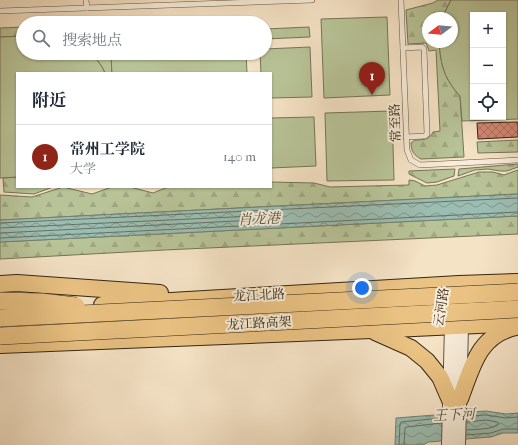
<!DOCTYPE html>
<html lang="zh">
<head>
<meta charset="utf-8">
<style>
	body { margin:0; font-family:"IM FELL French Canon","Noto Serif SC",serif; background:#f2f2f3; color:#1f2937 }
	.controls { position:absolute; right:12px; top:12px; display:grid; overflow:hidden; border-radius:0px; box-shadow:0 1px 3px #0004 }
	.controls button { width:36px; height:36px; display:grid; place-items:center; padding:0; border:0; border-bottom:1px solid #e0e1e3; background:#fff; color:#1f2937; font:20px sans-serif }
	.compass { position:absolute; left:422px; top:12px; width:36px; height:36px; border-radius:50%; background:#fff; box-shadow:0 1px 3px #0004; rotate:254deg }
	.you { position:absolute; left:362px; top:288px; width:14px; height:14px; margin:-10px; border:3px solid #fff; border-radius:50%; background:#1a73e8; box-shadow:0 0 0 6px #1a73e833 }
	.badge { display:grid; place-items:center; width:26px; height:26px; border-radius:50%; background:#8f2418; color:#fff; font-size:13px; font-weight:700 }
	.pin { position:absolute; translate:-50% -33px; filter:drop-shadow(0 1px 2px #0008) }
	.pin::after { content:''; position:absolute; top:21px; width:14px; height:12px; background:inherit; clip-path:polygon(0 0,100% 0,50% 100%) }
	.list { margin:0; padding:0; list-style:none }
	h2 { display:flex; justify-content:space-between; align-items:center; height:52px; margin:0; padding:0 16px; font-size:17px }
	h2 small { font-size:13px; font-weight:400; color:#747a83 }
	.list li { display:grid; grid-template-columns:26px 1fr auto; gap:12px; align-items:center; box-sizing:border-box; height:64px; padding:0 16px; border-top:1px solid #e0e1e3 }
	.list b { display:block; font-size:15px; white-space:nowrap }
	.list p { margin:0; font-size:13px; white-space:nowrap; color:#747a83 }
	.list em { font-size:13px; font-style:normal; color:#747a83 }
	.icon { flex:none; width:22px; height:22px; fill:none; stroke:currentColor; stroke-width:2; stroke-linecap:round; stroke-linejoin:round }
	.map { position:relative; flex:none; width:518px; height:445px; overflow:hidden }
	.search { position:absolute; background:#fff; box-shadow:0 1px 3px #0004; left:16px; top:16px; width:256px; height:44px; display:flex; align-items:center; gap:10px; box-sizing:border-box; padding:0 14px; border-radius:22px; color:#747a83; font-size:15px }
	.panel { position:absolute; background:#fff; box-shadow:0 1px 3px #0004; left:16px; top:72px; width:256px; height:116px; border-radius:0px }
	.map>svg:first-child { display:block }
	.forest { fill:url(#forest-firs); stroke:#767556 }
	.pitch { fill:#b8c498; stroke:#767556; fill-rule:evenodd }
	.water { fill:url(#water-waves); stroke:#738172 }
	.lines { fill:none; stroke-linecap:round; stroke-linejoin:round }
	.shore { stroke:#687262; stroke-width:1 }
	.building { fill:url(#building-cross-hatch); stroke:#352613 }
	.service-casing { stroke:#655540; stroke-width:6 }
	.tertiary-casing { stroke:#655540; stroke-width:14 }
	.primary-casing { stroke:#352613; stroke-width:18 }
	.service { stroke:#f8edda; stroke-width:5 }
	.tertiary { stroke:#f8edda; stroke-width:12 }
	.primary { stroke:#eac283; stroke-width:16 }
	.trunk-bridge-casing { stroke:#352613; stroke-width:18; stroke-linecap:butt }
	.trunk-bridge { stroke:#eac283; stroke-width:17 }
	.labels { text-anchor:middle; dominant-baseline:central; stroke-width:4; stroke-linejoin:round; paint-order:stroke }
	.street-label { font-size:13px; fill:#352613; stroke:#f8edda }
	.water-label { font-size:14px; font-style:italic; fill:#545443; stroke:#f8edda }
</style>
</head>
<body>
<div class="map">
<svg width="518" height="445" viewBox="0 0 518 445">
	<defs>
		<pattern id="forest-firs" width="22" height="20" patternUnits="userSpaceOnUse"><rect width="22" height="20" fill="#b8c498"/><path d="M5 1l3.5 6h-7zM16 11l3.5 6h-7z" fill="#9fa882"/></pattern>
		<pattern id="water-waves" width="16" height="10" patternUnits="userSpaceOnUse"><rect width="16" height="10" fill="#9cbeb2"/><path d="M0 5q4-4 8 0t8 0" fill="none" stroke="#809a90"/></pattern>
		<pattern id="building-cross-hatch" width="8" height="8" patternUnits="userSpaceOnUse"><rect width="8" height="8" fill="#d38774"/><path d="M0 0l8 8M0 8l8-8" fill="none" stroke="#ac6e5e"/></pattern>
	</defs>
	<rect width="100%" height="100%" fill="#f5e3c6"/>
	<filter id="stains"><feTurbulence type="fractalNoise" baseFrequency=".005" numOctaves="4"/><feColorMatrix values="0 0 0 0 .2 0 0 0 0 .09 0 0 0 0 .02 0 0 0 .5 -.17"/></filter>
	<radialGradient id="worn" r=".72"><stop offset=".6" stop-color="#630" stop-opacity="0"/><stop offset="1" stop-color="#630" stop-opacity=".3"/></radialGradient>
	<g class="forest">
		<path d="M 438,0 L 451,0 L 442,18 L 428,18 L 428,42 L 439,42 C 441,65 444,79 460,96 L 464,157 L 421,159 C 414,155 411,151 411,143 L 415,140 C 423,140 429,140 433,132 L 440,131 L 436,50 L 429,51 L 426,43 L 408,44 L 406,10 L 433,3 Z"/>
		<polygon points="23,27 23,36 0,37 0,28"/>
		<polygon points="92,53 111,53 112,73 105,73 102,67"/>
		<polygon points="518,140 518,152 478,153 477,142"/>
		<polygon points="518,164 518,167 507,171 500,171 488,169 475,170 458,176 459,169"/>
		<polygon points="455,169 454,176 437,182 427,183 409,174 409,171"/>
		<polygon points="518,170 518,194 0,220 0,195 32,197 63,187 92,194 112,187 130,187 153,193 168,187 271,187 271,182 314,183 330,187 409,185 409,180 415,181 425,186 437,185 479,172 493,172 504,175"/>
		<polygon points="17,177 17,187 53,187 34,194 4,192 3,178"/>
		<polygon points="518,216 518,234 164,250 0,259 0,242"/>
	</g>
	<g class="pitch">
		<path d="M 451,0 L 518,0 L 518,119 L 462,121 L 460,96 C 444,78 441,66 439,42 L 452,42 L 452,18 L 442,18 ZM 473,15 L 503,15 L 503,117 L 473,117 Z"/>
		<polygon points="387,17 390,95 324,98 321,19"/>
		<polygon points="309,27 310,37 265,39 265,29"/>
		<polygon points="23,36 23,53 92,53 102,67 105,73 17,73 17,177 0,178 0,37"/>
		<polygon points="310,47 312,97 271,98 271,73 261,73 260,53 265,53 265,49"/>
		<polygon points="192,53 246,53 247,73 112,73 111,58"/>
		<polygon points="392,111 394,180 327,181 325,113"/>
		<polygon points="314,117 316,166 271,168 271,118"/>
	</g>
	<g class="water">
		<polygon points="518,194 518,216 0,242 0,220"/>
		<polygon points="486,411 506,414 518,413 518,433 503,433 491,437 428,442 423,445 395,445 396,418"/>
	</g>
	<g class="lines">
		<g class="shore">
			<polyline points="0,223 518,198"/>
			<polyline points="0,228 275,215 277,217 276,219 0,233"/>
			<polyline points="0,238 518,212"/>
			<polyline points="467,416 486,415 506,418 518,417"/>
			<path d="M 466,430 C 476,429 492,430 499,424 L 497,422 L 486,420 L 467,422"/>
			<polyline points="466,435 491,433 503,429 518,429"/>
			<polyline points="399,445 400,424 401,422 442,418"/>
			<polyline points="404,445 405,428 406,427 442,423"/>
		</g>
	</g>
	<polygon class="building" points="518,122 518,137 478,139 477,123"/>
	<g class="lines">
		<defs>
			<g id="service">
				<polyline points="86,0 87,8"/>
				<polyline points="401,0 407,150 411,160 420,165 518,160"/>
				<polyline points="0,11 312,0"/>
				<polyline points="403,48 422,47 424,49 427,134 425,136 406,137"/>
			</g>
			<g id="tertiary">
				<polyline points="448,445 451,326 452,319"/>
				<polyline points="459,445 462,326 461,317"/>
			</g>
			<g id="primary">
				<polyline points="0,284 17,283 160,293"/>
				<polyline points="102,305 459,284 518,282"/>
				<polyline points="375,332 411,348 427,361 440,377 450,400"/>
				<polyline points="0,345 372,330 518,323"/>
				<path d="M 460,399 C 472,368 478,335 516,327"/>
			</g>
		</defs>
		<use href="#service" class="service-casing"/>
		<use href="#tertiary" class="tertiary-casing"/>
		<use href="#primary" class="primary-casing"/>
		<use href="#service" class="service"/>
		<use href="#tertiary" class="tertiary"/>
		<use href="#primary" class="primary"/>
		<defs>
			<g id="trunk-bridge">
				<polyline points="0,301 42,302 76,306"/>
				<polyline points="0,318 518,292"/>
				<polyline points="0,336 518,309"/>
			</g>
		</defs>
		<use href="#trunk-bridge" class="trunk-bridge-casing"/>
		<use href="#trunk-bridge" class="trunk-bridge"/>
	</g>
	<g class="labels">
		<g class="street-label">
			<text transform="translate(395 123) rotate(-92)">常至路</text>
			<text transform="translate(259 295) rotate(-3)">龙江北路</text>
			<text transform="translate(441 307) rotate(-81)">云河路</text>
			<text transform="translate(259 323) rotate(-3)">龙江路高架</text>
		</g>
		<g class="water-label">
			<text transform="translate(259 219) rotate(-3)">肖龙港</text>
			<text transform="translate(454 415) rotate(-3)">王下河</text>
		</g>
	</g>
	<rect width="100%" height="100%" filter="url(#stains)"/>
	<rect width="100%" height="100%" fill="url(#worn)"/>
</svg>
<div class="controls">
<button>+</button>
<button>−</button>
<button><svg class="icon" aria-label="locate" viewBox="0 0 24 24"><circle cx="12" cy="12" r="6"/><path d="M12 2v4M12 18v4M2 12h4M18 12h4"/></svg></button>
</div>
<svg class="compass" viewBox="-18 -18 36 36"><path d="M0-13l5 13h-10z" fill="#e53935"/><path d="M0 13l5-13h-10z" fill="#747a83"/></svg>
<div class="you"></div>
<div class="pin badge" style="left:372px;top:95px">1</div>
<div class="search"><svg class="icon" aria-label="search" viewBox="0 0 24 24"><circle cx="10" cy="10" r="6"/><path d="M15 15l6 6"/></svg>搜索地点</div>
<section class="panel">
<h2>附近<small></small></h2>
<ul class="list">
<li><span class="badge">1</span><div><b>常州工学院</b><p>大学</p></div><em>140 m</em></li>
</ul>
</section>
</div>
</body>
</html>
